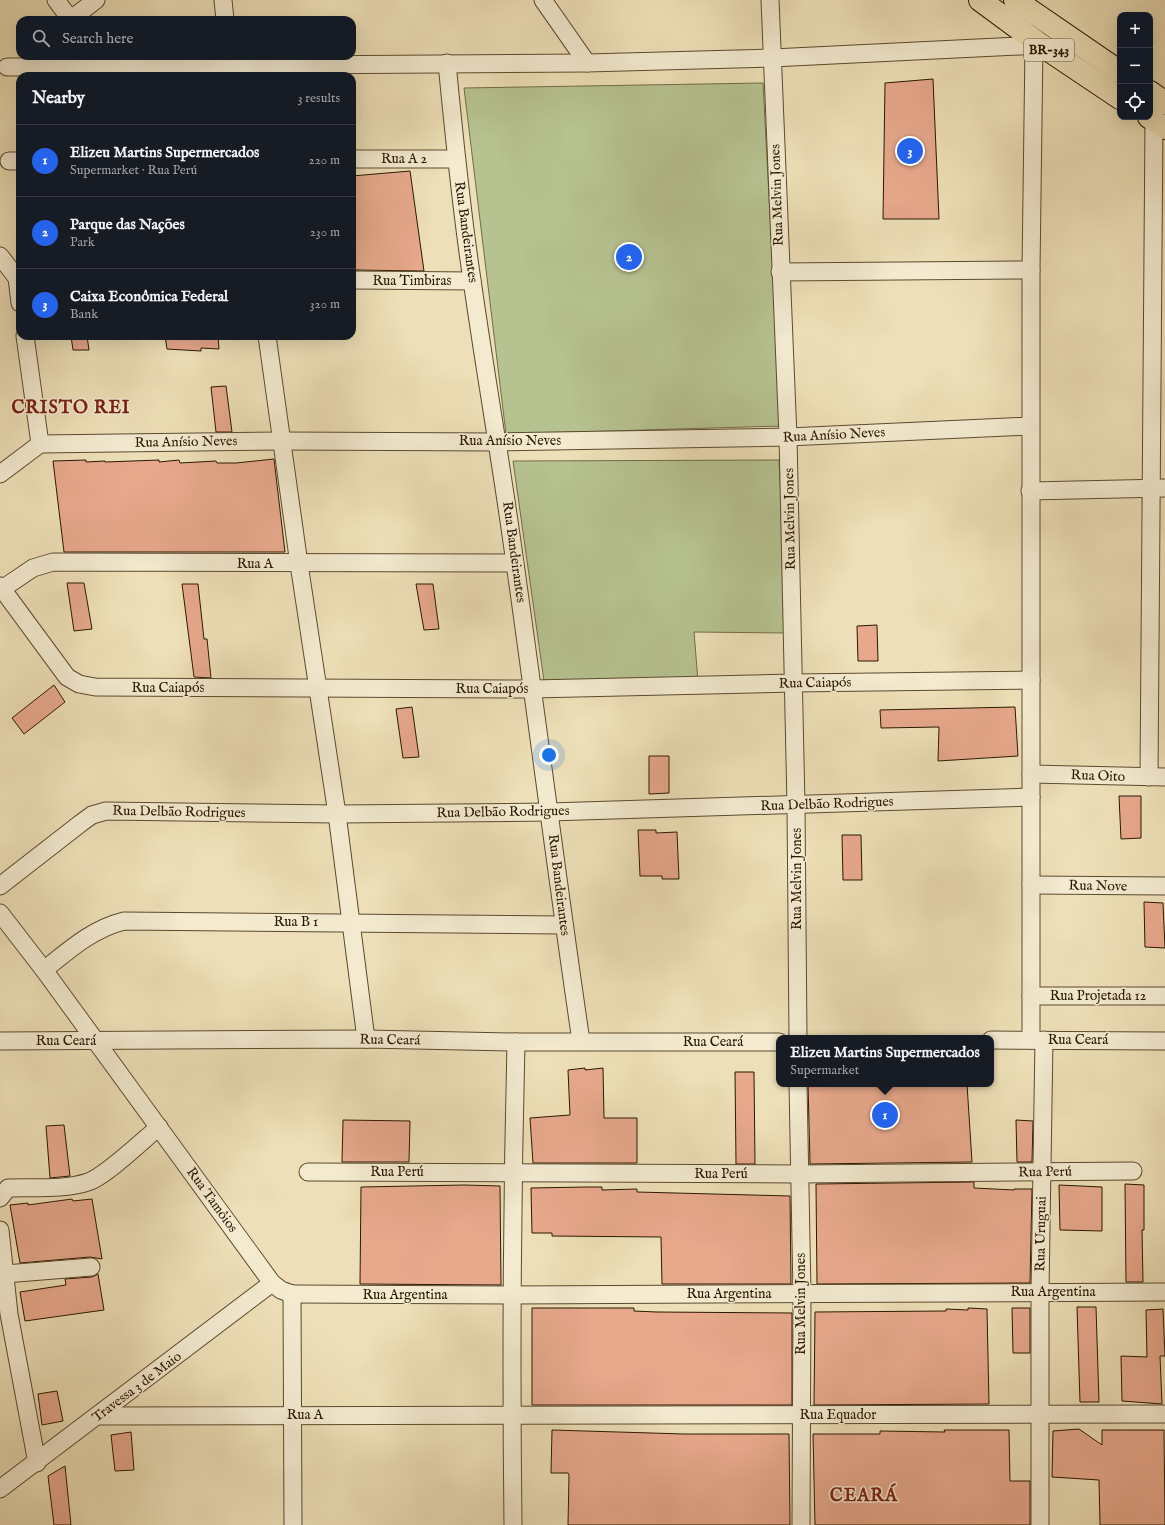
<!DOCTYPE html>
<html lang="en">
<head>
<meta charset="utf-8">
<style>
	body { margin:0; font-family:"IM FELL English",serif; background:#20242c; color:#f1f3f6 }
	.controls { position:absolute; right:12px; top:12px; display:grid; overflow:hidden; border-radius:8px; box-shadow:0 4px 16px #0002 }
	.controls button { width:36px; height:36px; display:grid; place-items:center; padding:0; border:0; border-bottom:1px solid #363941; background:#171b24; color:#f1f3f6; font:20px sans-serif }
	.you { position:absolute; left:549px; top:755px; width:14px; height:14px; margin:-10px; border:3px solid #fff; border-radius:50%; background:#1a73e8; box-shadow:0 0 0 6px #1a73e833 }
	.badge { display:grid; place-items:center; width:26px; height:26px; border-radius:50%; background:#2563eb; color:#fff; font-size:13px; font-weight:700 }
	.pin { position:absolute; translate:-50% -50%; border:2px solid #fff; box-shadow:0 1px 4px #0006 }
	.popup { position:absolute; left:776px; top:1035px; width:218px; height:52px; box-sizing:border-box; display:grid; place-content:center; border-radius:8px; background:#171b24; filter:drop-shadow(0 1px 3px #0005); font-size:13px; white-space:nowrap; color:#9ea1a6 }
	.popup b { font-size:15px; color:#f1f3f6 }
	.popup::after { content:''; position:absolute; left:50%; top:100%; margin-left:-8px; border:8px solid transparent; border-top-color:#171b24 }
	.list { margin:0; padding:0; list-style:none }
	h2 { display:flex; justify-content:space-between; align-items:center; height:52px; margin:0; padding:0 16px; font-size:17px }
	h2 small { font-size:13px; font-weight:400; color:#9ea1a6 }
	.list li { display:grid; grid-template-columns:26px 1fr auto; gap:12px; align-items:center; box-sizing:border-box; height:72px; padding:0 16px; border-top:1px solid #363941 }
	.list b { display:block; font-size:15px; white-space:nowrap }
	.list p { margin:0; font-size:13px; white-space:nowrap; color:#9ea1a6 }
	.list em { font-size:13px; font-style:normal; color:#9ea1a6 }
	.icon { flex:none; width:22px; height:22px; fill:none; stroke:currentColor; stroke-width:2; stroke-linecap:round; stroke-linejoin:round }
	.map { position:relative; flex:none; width:1165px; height:1525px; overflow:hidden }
	.search { position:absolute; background:#171b24; box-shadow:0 4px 16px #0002; left:16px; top:16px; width:340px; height:44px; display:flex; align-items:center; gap:10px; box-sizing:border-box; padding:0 14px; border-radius:12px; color:#9ea1a6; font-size:15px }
	.panel { position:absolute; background:#171b24; box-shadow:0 4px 16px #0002; left:16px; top:72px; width:340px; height:268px; border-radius:12px }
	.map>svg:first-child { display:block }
	.green { fill:#b6c290; stroke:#706d48 }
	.building { fill:#e7a88c; stroke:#2b1800 }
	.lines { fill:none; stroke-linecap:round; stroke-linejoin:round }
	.street-casing { stroke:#5c4a2e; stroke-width:19 }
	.primary-casing { stroke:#2b1800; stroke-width:24 }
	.street { stroke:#f3ead0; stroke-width:17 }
	.primary { stroke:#eddfb7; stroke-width:22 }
	.labels { text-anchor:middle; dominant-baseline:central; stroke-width:3; stroke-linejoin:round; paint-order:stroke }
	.shield { fill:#f3ead0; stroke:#67573e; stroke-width:1 }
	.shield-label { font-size:13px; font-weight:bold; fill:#2b1800 }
	.street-label { font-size:14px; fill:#2b1800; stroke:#f3ead0 }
	.district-label { font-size:18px; font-weight:bold; letter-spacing:1px; fill:#7a1f14; stroke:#f3ead0 }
</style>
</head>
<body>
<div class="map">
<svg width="1165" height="1525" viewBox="0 0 1165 1525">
	<rect width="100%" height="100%" fill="#eddfb7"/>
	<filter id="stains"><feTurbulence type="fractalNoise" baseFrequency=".005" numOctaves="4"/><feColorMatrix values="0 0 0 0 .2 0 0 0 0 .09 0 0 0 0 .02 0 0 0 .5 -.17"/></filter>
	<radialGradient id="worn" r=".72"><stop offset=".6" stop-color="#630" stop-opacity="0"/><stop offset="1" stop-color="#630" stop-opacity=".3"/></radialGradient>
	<g class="green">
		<polygon points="763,83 781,426 506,434 464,88"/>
		<polygon points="779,460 787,633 694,632 698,681 544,681 513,461"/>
	</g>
	<g class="building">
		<polygon points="933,79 939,219 883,219 885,83"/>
		<polygon points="410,171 424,271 354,270 352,176"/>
		<polygon points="71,336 87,336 89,350 73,350"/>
		<polygon points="165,336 218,336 219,349 201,348 201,351 167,349"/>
		<polygon points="226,386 232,432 216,432 211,387"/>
		<polygon points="274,459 285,552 64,552 53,461 86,460 86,462 105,461 105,462 159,460 159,462 179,460 180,463 216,461 217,463 236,463"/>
		<polygon points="67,583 84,583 92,629 74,631"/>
		<polygon points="182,584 198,584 204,639 207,639 211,678 194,677"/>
		<polygon points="416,584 433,584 439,629 424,630"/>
		<polygon points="877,625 878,661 858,661 857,626"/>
		<polygon points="54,685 65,702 24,734 12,718"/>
		<polygon points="412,707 419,757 403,758 396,709"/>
		<polygon points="1015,707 1018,756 938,761 939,727 881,728 880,710"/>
		<polygon points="649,756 669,756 669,793 649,794"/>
		<polygon points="1119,796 1141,796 1141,838 1121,839"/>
		<polygon points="638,830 656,830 656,833 677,832 679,879 662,879 662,876 640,876"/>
		<polygon points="842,835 861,835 862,880 843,880"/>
		<polygon points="1144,902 1163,903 1165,948 1145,947"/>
		<polygon points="585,1068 585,1070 603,1068 604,1118 637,1118 637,1163 533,1163 530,1118 570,1115 568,1070"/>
		<polygon points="735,1072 754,1072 755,1164 736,1164"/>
		<polygon points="808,1084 967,1084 972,1162 810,1164"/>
		<polygon points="343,1120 410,1121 409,1162 342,1162"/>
		<polygon points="1016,1120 1033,1121 1032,1162 1017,1162"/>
		<polygon points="64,1125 70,1176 50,1178 46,1126"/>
		<polygon points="974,1182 974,1188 1014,1190 1014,1189 1032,1189 1030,1283 817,1284 816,1184"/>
		<polygon points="1125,1184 1144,1185 1144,1230 1142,1230 1143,1282 1126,1282"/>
		<polygon points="464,1185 500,1186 501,1285 360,1284 361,1187"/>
		<polygon points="1059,1185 1102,1187 1102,1231 1060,1230"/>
		<polygon points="587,1187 602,1187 602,1190 637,1189 637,1192 790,1196 791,1284 662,1284 661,1237 552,1236 552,1233 532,1233 531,1188"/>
		<polygon points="72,1199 73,1201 92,1199 102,1259 90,1257 20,1263 10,1205 28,1203 28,1205"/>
		<polygon points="98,1274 104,1310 25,1321 20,1292 66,1285 65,1279 92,1277"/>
		<polygon points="1077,1307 1096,1307 1099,1402 1080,1402"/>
		<polygon points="532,1308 634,1308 634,1311 657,1312 792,1313 792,1405 532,1405"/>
		<polygon points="968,1308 987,1309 989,1404 814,1405 815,1312 946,1311 946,1309 968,1310"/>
		<polygon points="1012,1308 1030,1308 1030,1353 1013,1353"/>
		<polygon points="1163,1309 1165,1356 1160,1356 1162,1404 1122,1401 1121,1356 1147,1357 1146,1310"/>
		<polygon points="57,1391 63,1421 42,1425 38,1394"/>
		<polygon points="1079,1429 1102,1445 1102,1430 1164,1430 1165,1525 1100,1525 1099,1480 1052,1477 1053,1431"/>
		<polygon points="552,1430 684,1434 789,1434 790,1525 568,1525 569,1475 568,1473 551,1473"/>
		<polygon points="944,1430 1009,1430 1010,1481 1030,1481 1030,1525 815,1525 813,1434 880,1434 880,1431 945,1432"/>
		<polygon points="131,1432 134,1470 115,1471 111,1435"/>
		<polygon points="65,1466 71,1525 54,1525 48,1476"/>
	</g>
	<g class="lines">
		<defs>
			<g id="street">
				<polyline points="56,0 71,20"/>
				<polyline points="223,0 225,20"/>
				<polyline points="543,0 587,63"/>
				<polyline points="770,0 788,437 796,805 798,1038"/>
				<polyline points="70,20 96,0"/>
				<path d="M 447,63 C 454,136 461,208 472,280 C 484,365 499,450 511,535 C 535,703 556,872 581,1041"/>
				<polyline points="7,67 587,63 772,58 1041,45"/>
				<polyline points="352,159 456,159"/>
				<polyline points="9,161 20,161"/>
				<polyline points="0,256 17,278 20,278"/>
				<polyline points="780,272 1031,270"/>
				<polyline points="17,278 20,303"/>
				<polyline points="352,280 472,281"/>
				<polyline points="25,336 40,444"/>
				<polyline points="267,336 299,564 337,814 366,1039"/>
				<polyline points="0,474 40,444 283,441 498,442 788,437 1030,426"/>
				<polyline points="1030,491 1165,488"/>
				<polyline points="0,586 67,677 79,684 95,687 533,689 794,683 1031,680"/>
				<polyline points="2,589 33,568 53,562 515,563"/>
				<polyline points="1031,774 1165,777"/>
				<polyline points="1149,777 1154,120"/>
				<polyline points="1031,885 1165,886"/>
				<polyline points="0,886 81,823 92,815 106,811 337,814 550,812 1031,797"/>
				<polyline points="0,913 44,970 272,1283 281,1290 292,1294 293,1525"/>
				<path d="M 44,970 C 69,950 92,929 124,921 L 564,925"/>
				<polyline points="1031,996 1165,996"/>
				<polyline points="991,1040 1165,1041"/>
				<polyline points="1031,1040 1031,270 1034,45"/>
				<polyline points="0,1041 366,1039 516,1042 779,1042"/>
				<polyline points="798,1084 802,1294 801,1525"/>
				<polyline points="308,1172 799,1174 1133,1171"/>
				<path d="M 0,1198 L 8,1188 C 34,1187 64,1190 88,1182 C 106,1176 143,1140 159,1127"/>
				<polyline points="0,1230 9,1314 37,1463"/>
				<polyline points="5,1274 91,1267"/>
				<polyline points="292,1294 512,1295 1165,1292"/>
				<polyline points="98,1416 1165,1414"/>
				<polyline points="0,1489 272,1283"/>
				<path d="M 513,1525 C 511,1364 512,1203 516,1042"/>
				<polyline points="1040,1525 1040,1292 1044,1040"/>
			</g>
			<g id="primary">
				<polyline points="980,0 1041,45 1120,98"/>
				<polyline points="1015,0 1120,72"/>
				<polyline points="1150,92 1165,103"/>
				<polyline points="1149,117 1165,128"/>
			</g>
		</defs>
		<use href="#street" class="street-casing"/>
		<use href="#primary" class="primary-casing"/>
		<use href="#street" class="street"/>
		<use href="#primary" class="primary"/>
	</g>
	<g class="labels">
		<rect class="shield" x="1024" y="39" width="50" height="22" rx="3"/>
		<g class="shield-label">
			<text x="1049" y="50">BR-343</text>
		</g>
		<g class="street-label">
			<text x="404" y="159">Rua A 2</text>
			<text transform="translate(777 195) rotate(-92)">Rua Melvin Jones</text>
			<text transform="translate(466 232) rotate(82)">Rua Bandeirantes</text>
			<text x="412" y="281">Rua Timbiras</text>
			<text transform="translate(834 435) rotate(-3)">Rua Anísio Neves</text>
			<text x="510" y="441">Rua Anísio Neves</text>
			<text transform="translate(186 442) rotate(-1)">Rua Anísio Neves</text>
			<text transform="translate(790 519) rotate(-91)">Rua Melvin Jones</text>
			<text transform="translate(514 552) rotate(82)">Rua Bandeirantes</text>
			<text x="255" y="564">Rua A</text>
			<text transform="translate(815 683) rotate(-1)">Rua Caiapós</text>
			<text x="168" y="688">Rua Caiapós</text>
			<text x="492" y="689">Rua Caiapós</text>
			<text transform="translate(1098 776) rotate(2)">Rua Oito</text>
			<text transform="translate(827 804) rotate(-2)">Rua Delbão Rodrigues</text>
			<text transform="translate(179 812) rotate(1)">Rua Delbão Rodrigues</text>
			<text transform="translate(503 812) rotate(-1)">Rua Delbão Rodrigues</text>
			<text transform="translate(797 879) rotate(-90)">Rua Melvin Jones</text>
			<text transform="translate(559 885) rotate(83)">Rua Bandeirantes</text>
			<text transform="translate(1098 886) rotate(1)">Rua Nove</text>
			<text x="296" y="922">Rua B 1</text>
			<text x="1098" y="996">Rua Projetada 12</text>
			<text transform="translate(390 1040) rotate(1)">Rua Ceará</text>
			<text x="1078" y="1040">Rua Ceará</text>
			<text x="66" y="1041">Rua Ceará</text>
			<text x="713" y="1042">Rua Ceará</text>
			<text x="397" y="1172">Rua Perú</text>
			<text transform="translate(1045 1172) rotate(-1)">Rua Perú</text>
			<text x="721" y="1174">Rua Perú</text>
			<text transform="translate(212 1200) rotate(54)">Rua Tamôios</text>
			<text transform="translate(1041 1234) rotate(-89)">Rua Uruguai</text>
			<text x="1053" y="1292">Rua Argentina</text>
			<text x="729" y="1294">Rua Argentina</text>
			<text x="405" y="1295">Rua Argentina</text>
			<text transform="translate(801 1304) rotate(-90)">Rua Melvin Jones</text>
			<text transform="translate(137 1387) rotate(-37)">Travessa 3 de Maio</text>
			<text x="305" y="1415">Rua A</text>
			<text x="838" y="1415">Rua Equador</text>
		</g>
		<g class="district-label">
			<text x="71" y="408">CRISTO REI</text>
			<text x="864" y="1496">CEARÁ</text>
		</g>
	</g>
	<rect width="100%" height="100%" filter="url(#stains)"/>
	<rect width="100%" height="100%" fill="url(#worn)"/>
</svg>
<div class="controls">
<button>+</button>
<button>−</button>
<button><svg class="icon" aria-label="locate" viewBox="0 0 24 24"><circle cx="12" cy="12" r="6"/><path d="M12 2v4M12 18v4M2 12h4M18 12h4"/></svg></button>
</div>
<div class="you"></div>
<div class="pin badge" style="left:885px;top:1115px">1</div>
<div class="popup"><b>Elizeu Martins Supermercados</b>Supermarket</div>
<div class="pin badge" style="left:629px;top:257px">2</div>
<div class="pin badge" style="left:910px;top:151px">3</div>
<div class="search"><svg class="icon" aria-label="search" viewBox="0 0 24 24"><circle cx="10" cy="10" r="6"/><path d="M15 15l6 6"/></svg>Search here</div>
<section class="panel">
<h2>Nearby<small>3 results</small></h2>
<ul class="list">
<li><span class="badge">1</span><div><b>Elizeu Martins Supermercados</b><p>Supermarket · Rua Perú</p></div><em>220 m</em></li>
<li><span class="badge">2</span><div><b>Parque das Nações</b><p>Park</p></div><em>230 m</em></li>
<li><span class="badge">3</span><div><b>Caixa Econômica Federal</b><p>Bank</p></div><em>320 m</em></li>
</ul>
</section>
</div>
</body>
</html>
